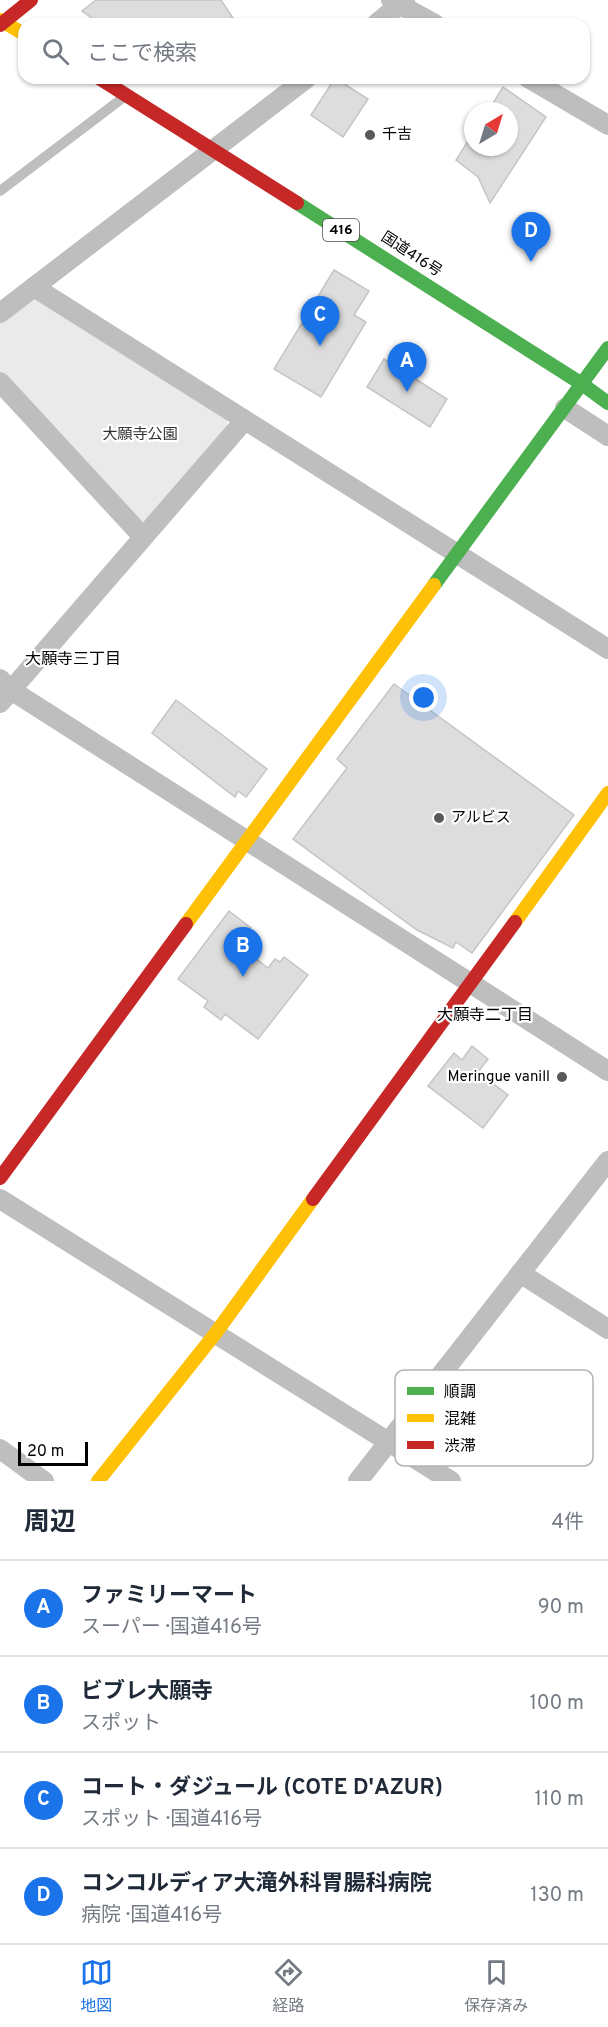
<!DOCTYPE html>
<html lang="ja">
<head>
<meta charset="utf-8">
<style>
	body { margin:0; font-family:Overpass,"Noto Sans JP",sans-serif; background:#f6f6f7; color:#1f2937 }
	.compass { position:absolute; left:464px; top:102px; width:54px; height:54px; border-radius:50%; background:#fff; box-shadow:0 2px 4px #0004; rotate:38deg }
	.scale { position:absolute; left:18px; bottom:15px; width:70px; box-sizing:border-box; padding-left:6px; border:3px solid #000; border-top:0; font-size:16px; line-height:21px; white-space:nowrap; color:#000; -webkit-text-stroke:4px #fff; paint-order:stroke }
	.you { position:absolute; left:424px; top:698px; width:21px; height:21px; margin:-15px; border:4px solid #fff; border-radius:50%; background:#1a73e8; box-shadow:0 0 0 9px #1a73e833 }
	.badge { display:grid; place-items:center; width:39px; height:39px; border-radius:50%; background:#1a73e8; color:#fff; font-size:20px; font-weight:700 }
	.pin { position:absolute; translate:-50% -50px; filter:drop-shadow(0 2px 3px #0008) }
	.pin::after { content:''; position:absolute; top:32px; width:21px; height:18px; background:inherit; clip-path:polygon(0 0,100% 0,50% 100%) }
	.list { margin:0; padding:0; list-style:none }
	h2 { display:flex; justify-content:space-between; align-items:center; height:78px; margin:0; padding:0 24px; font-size:26px }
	h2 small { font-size:20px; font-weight:400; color:#747a83 }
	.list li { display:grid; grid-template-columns:39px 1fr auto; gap:18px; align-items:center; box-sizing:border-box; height:96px; padding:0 24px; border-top:2px solid #e0e1e3 }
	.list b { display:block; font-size:22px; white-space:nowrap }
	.list p { margin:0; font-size:20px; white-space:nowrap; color:#747a83 }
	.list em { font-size:20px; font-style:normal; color:#747a83 }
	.icon { flex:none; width:33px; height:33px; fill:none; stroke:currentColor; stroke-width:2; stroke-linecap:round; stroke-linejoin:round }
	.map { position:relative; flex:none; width:608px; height:1481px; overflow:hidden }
	.search { position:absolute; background:#fff; box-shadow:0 2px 4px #0004; left:18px; right:18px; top:18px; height:66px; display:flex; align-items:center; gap:15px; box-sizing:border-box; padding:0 21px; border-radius:18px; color:#747a83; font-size:22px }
	.sheet { height:462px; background:#fff }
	nav { display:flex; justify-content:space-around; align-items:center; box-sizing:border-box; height:84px; border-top:2px solid #e0e1e3; background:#fff; font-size:16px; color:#747a83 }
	nav a { display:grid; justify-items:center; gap:3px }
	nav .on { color:#1a73e8 }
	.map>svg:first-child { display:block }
	.green { fill:#eaeaea }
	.building { fill:#ddd; stroke:#c5c5c5; stroke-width:1.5 }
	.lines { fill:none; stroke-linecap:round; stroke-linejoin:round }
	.lane { stroke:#bebebe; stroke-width:10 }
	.street { stroke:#bebebe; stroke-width:20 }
	.fast { stroke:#4caf50; stroke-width:14 }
	.slow { stroke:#ffc107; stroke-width:14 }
	.jam { stroke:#c62828; stroke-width:14 }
	.poi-dot { fill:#595959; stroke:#fff; stroke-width:2 }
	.labels { text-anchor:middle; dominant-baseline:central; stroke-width:4.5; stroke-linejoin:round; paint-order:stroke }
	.shield { fill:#fff; stroke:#4c4c4c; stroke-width:1.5 }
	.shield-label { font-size:14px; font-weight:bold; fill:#000 }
	.poi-label { font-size:15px; fill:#000; stroke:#fff; text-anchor:start }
	.street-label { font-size:15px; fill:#000; stroke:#fff }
	.park-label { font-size:15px; fill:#303030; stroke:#fff }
	.neighbourhood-label { font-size:16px; fill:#000; stroke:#fff }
	.key { fill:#fff; stroke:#b2b2b2; stroke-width:1.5 }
	.key-label { font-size:16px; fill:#000 }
</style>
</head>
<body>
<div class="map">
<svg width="608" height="1481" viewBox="0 0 608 1481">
	<rect width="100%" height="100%" fill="#fff"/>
	<polygon class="green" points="34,292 226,416 229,432 142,531 0,376 0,319"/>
	<g class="building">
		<polygon points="96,0 221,0 237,24 100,24 82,11"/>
		<polygon points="335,78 368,99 343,137 311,115"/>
		<polygon points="503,87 546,117 490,203 478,177 456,160 473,133 473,147 509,147 509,111 488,111"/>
		<polygon points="334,270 369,291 354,315 366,322 321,397 274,369"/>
		<polygon points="384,359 447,399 430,427 367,387"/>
		<polygon points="394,684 574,815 472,953 456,942 453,948 417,930 293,839 347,768 337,759"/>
		<polygon points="176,700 267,769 246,797 238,791 235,797 152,733"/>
		<polygon points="229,911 251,928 238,945 268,968 275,959 280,962 284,957 308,975 258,1039 225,1014 221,1020 204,1007 208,1001 178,979"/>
		<polygon points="472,1046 488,1059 478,1072 508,1095 483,1128 428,1086 454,1053 462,1060"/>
	</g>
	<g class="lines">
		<polyline class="lane" points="0,191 124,97"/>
		<g class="street">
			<polyline points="391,0 435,24"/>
			<polyline points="376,24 405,0"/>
			<polyline points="528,78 608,125"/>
			<polyline points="34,287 608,649"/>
			<polyline points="0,313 307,78"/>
			<polyline points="0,382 143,537"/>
			<polyline points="565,408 608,436"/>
			<polyline points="0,679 11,690 608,1071"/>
			<polyline points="0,703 244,421"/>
			<polyline points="0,1199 451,1481"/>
			<polyline points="520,1273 608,1329"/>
			<polyline points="0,1449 44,1481"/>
			<polyline points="358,1481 608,1161"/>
		</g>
		<g class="fast">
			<polyline points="297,203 582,384 608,403"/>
			<polyline points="434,585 608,348"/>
		</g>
		<g class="slow">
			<polyline points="0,20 24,34"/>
			<polyline points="515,922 608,793"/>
			<polyline points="186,924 434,585"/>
			<polyline points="98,1481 215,1334 313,1199"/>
		</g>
		<g class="jam">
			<polyline points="0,25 31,0"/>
			<polyline points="99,78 297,203"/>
			<polyline points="0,1178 186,924"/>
			<polyline points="313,1199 515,922"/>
		</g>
	</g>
	<g class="poi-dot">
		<circle cx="370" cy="135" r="6"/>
		<circle cx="439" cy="818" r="6"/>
		<circle cx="562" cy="1077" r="6"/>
	</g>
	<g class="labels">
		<rect class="shield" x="323" y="219" width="36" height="22" rx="4.5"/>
		<g class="shield-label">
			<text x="341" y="230">416</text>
		</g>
		<g class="poi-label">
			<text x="382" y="135">千吉</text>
			<text x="451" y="818">アルビス</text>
			<text x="550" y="1077" text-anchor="end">Meringue vanill</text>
		</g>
		<g class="street-label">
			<text transform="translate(411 255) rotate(33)">国道416号</text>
		</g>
		<g class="park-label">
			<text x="140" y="435">大願寺公園</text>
		</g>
		<g class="neighbourhood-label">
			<text x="73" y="660">大願寺三丁目</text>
			<text x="485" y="1016">大願寺二丁目</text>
		</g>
	</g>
	<rect x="395" y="1370" width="198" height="96" rx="9" class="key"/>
	<rect x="407" y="1387" width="27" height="8" fill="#4caf50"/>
	<rect x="407" y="1414" width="27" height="8" fill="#ffc107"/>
	<rect x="407" y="1441" width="27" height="8" fill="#c62828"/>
	<g class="key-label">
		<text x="444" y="1397">順調</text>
		<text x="444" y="1424">混雑</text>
		<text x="444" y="1451">渋滞</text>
	</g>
</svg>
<svg class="compass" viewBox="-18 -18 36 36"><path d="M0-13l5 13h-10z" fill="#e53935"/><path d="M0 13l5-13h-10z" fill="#747a83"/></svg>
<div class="scale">20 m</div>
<div class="you"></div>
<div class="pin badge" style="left:407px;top:392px">A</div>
<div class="pin badge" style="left:243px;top:977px">B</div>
<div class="pin badge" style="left:320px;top:346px">C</div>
<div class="pin badge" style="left:531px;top:262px">D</div>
<div class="search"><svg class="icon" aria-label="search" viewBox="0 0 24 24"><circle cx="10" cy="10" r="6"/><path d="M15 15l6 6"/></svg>ここで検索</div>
</div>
<section class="sheet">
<h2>周辺<small>4件</small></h2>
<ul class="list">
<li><span class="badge">A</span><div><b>ファミリーマート</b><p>スーパー · 国道416号</p></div><em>90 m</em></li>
<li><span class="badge">B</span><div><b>ビブレ大願寺</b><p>スポット</p></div><em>100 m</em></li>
<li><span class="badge">C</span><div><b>コート・ダジュール (COTE D'AZUR)</b><p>スポット · 国道416号</p></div><em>110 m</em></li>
<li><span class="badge">D</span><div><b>コンコルディア大滝外科胃腸科病院</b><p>病院 · 国道416号</p></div><em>130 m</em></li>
</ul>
</section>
<nav>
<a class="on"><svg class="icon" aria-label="map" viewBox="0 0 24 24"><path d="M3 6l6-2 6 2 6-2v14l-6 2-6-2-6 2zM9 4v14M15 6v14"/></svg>地図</a>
<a><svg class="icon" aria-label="directions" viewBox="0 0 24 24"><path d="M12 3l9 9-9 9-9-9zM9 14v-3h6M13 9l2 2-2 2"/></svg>経路</a>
<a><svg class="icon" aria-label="saved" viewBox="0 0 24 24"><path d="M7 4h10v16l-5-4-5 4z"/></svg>保存済み</a>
</nav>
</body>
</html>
